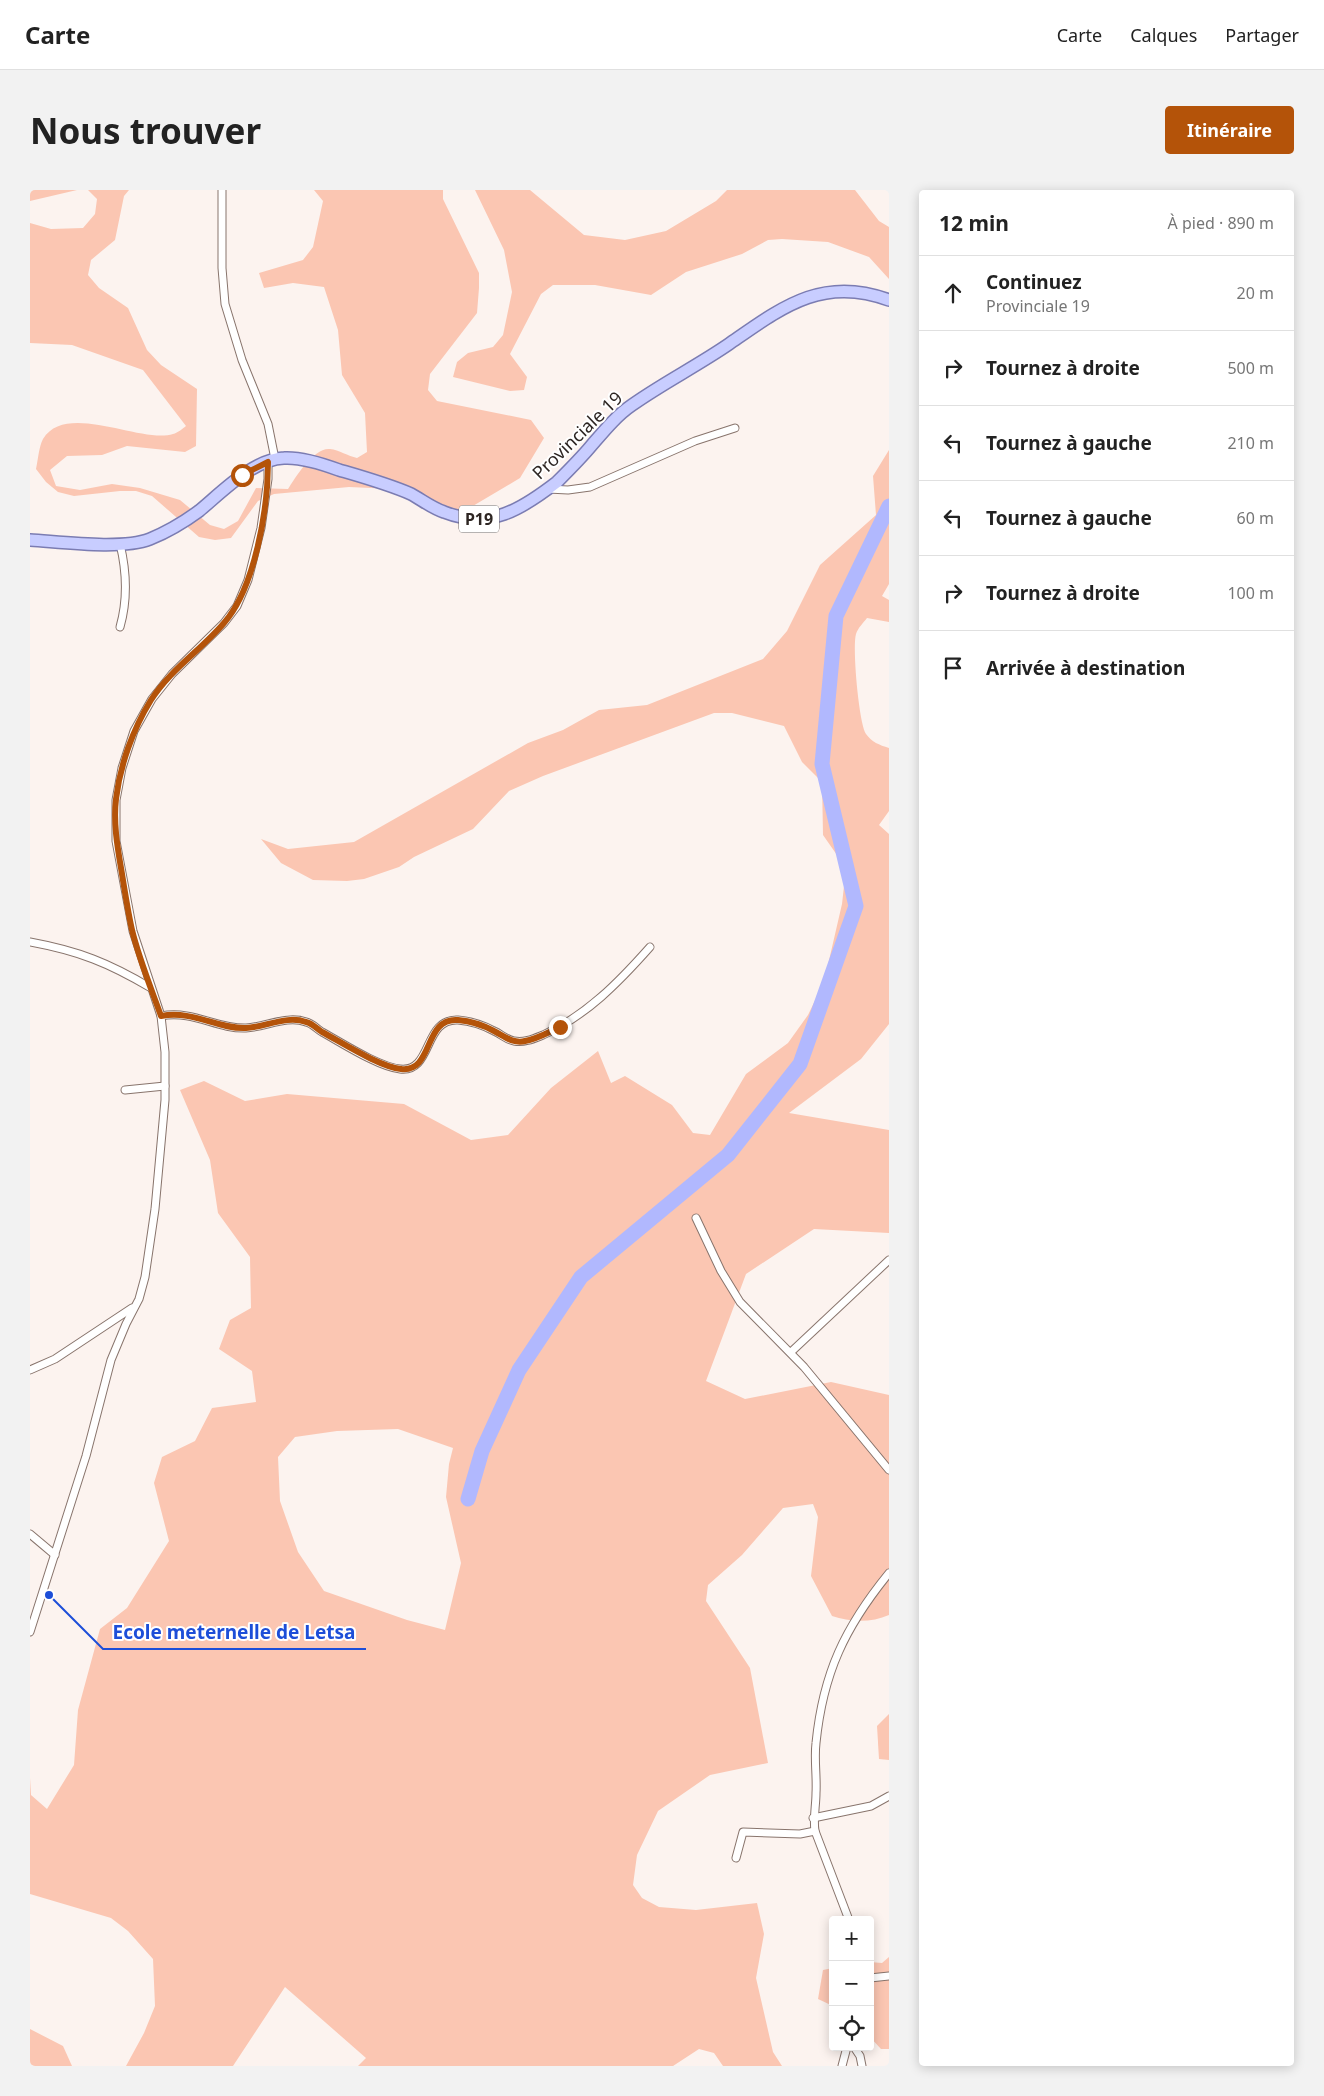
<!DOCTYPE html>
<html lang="fr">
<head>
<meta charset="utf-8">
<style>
	body { margin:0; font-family:"Noto Sans",sans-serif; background:#f2f2f2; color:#222 }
	.controls { position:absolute; right:15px; bottom:15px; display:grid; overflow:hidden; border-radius:5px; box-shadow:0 2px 12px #0003 }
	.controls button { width:45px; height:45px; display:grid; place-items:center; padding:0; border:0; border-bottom:1px solid #e0e0e0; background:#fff; color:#222; font:25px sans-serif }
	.stop { position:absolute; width:15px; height:15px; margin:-11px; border:4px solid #b45309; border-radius:50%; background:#fff }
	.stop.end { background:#b45309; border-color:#fff; box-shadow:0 1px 5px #0008 }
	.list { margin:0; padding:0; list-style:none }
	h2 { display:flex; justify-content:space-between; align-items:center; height:65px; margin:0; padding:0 20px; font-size:21px }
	h2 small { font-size:16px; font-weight:400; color:#767676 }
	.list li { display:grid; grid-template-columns:32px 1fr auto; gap:15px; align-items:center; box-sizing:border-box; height:75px; padding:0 20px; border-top:1px solid #e0e0e0 }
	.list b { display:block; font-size:19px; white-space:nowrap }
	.list p { margin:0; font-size:16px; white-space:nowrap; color:#767676 }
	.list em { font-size:16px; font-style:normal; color:#767676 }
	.icon { flex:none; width:28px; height:28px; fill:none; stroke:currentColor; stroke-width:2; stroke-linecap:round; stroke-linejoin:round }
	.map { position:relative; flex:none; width:859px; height:1876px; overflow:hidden; border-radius:5px }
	header { display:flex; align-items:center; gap:30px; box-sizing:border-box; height:70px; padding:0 25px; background:#fff; border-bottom:1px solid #e0e0e0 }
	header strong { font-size:24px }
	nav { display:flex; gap:28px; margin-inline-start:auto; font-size:18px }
	.intro { display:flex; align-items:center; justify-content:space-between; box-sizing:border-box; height:120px; padding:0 30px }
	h1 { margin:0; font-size:35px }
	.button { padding:12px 22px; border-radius:5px; background:#b45309; color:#fff; font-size:18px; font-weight:700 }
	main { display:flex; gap:30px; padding:0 30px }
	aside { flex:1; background:#fff; border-radius:5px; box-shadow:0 2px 12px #0003 }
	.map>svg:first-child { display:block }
	.green { fill:#fbc6b2; fill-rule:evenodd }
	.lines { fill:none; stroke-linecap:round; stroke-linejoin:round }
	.river { stroke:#b1b8fe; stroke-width:15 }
	.street-casing { stroke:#88746c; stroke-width:9 }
	.primary-casing { stroke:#7b7cb2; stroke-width:14 }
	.street { stroke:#fff; stroke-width:7 }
	.primary { stroke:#c8cdff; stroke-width:11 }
	.route { stroke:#b45309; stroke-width:6 }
	.labels { text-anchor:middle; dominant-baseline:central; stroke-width:4; stroke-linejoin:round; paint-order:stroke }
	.shield { fill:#fff; stroke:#6d6765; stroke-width:1 }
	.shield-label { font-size:16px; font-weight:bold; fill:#2e2623 }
	.street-label { font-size:18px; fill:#2e2623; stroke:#fff }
	.leader { fill:none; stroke:#1d4ed8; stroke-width:2 }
	.callout-dot { fill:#1d4ed8; stroke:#fff; stroke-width:2 }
	.callout-label { font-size:19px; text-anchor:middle; font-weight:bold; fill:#1d4ed8; stroke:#fff; stroke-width:4; stroke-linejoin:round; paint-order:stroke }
</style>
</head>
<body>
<header>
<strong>Carte</strong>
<nav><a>Carte</a><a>Calques</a><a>Partager</a></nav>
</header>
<div class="intro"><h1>Nous trouver</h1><a class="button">Itinéraire</a></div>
<main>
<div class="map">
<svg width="859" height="1876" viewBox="0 0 859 1876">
	<rect width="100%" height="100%" fill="#fcf3ef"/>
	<g class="green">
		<polygon points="0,0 47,0 0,11"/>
		<path d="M 58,0 L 99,0 L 94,6 L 85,50 L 61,70 L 58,85 L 69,98 L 98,118 L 117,160 L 131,175 L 167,199 L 166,256 L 155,262 L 97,256 L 72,265 L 37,266 L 20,280 L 26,296 L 50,300 L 82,294 L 110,298 L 150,310 L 180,335 L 194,339 L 208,331 L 226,298 L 258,299 C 265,288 284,257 300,259 C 309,260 318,266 327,268 L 337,262 L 335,223 L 312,185 L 308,140 L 294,97 L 263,93 L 234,98 L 229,83 L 273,70 L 283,57 L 293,11 L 284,0 L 413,0 L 413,9 L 449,83 L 449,98 L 447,123 L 400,184 L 398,200 L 407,211 L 501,230 L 514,248 L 490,288 L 426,326 L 363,299 L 319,297 L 244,304 L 228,311 L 201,348 L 185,350 L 169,347 L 122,306 L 106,301 L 90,301 L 44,306 L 28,302 L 16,292 L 6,279 C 8,270 9,256 13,249 C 36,211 111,254 143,244 C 148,243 153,238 156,236 L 113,180 L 42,155 L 0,153 L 0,33 L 21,39 L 53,38 L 65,24 L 67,9 Z"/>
		<polygon points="445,0 500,0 554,45 595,50 636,41 686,11 697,0 825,0 849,31 859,37 859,89 839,67 798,52 752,49 738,50 712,64 656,82 621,105 565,95 523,95 511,104 480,164 497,187 494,200 480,201 423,187 427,172 438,163 463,157 473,145 482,102 474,60"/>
		<path d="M 859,260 L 859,394 L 852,406 L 859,410 L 859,432 L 837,428 C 833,433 828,438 826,444 C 822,457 829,534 836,544 C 842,552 849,555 859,558 L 859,621 L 849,635 L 859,644 L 859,834 L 831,869 L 759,923 L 859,940 L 859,1043 L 784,1039 L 716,1084 L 676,1191 L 715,1209 L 801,1192 L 859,1205 L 859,1425 C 841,1433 820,1432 802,1426 L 781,1386 L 788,1327 L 783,1314 L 753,1318 L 712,1365 L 678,1395 L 676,1411 L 720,1478 L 738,1573 L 680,1585 L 628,1621 L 607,1665 L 603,1695 L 612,1708 L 629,1717 L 666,1720 L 727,1713 L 734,1744 L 726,1788 L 743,1862 L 752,1876 L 693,1876 L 684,1863 L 669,1859 L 643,1876 L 328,1876 L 336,1868 L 255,1797 L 203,1876 L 96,1876 L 114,1843 L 125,1816 L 123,1769 L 98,1741 L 81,1728 L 0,1704 L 0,1588 L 1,1605 L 17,1619 L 44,1575 L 48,1520 L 70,1439 L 97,1418 L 139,1351 L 124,1293 L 132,1267 L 165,1251 L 182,1218 L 226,1212 L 222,1181 L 189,1159 L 200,1130 L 221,1118 L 220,1067 L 188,1023 L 180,970 L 150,900 L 174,891 L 215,911 L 257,904 L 374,914 L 441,950 L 478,945 L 521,898 L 568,861 L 581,893 L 595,886 L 642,915 L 663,943 L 680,945 L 716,884 L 758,853 L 778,825 L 794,792 L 812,714 L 816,678 L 793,645 L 792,592 L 772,572 L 754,536 L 702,523 L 684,523 L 513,586 L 479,601 L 443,639 L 384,667 L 369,677 L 334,689 L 317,691 L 283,690 L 251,673 L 231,649 L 258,659 L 324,652 L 498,553 L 533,540 L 569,520 L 617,515 L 733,469 L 757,441 L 790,375 L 846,325 L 843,286 ZM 368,1239 L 423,1258 L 419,1274 L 416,1307 L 431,1373 L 415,1440 L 377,1430 L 294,1401 L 268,1362 L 250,1311 L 248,1267 L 265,1247 L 307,1241 Z"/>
		<polygon points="859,1524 859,1570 849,1569 847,1536"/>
		<polygon points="859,1767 859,1859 851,1859 840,1847 840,1772 852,1773"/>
		<polygon points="803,1778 803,1816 788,1809 793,1780"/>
		<polygon points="0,1839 33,1856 42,1876 0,1876"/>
	</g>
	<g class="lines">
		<polyline class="river" points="438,1309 452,1261 489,1180 551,1087 698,965 770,874 826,716 792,574 806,426 859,316"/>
		<defs>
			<g id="street">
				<polyline points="192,0 192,78 195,114 212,170 238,234 245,269"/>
				<polyline points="518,299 538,300 560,297 665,251 705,238"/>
				<path d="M 90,437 C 98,409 97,383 90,354"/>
				<path d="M 0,752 C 49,761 79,773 121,798"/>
				<path d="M 131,826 C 164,820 186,839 216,838 C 236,837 257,825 276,832 C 282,833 287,839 292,842 C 312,853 349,877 370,879 C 403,883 393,828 428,830 C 440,831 453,835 464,841 C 471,844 477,850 484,851 C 494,853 503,849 513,845 C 556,826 589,792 620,757"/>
				<polyline points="95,900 135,896"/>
				<polyline points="666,1028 691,1081 710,1112 774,1177 859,1280"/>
				<polyline points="761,1162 859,1070"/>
				<polyline points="0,1180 25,1169 102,1118"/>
				<polyline points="0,1344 25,1365"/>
				<polyline points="0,1442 56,1266 81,1170 96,1134 109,1109 115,1087 125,1019 135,910 135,862 131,826 103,741 86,651 86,610 92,578 104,541 122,509 142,484 194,433 207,416 218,390 231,338 238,289 238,272"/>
				<polyline points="783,1628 841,1616 859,1606"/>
				<polyline points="706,1668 713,1642 770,1644 785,1641"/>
				<path d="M 819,1730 L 785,1641 C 783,1628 786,1616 786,1603 C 787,1586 784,1569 786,1553 C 793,1483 815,1437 859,1383"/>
				<polyline points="840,1788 859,1786"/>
				<polyline points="824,1857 830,1866 832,1876"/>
				<polyline points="812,1876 817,1857"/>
			</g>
			<path id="primary" d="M 0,350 C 32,352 92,360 120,349 C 137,342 154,332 169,321 C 191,303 223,269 254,268 C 272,267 293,274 309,280 C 333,287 358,294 381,304 C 392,310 402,318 414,322 C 460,340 492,319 527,292 C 539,280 551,268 561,256 C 574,241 586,226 602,215 C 633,193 667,176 699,154 C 751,118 792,85 859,110"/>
		</defs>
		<use href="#street" class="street-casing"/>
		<use href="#primary" class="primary-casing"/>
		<use href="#street" class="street"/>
		<use href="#primary" class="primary"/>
	</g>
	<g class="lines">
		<path class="route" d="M 212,285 L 238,272 C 238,319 225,398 194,433 C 171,460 140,480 121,510 C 103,539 90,575 86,609 C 83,634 88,660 92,684 C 95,703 98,722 102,740 C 109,769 121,798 131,826 C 164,820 186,839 216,838 C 236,837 257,825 276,832 C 282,833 287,839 292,842 C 311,852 350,877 371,879 C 404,883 393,827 428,830 C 440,831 453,835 464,841 C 474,846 483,854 495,851 C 507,849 519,842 530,837"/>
	</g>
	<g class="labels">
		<rect class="shield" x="429" y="315.5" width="40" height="27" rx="4"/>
		<g class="shield-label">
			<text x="449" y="329">P19</text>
		</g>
		<g class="street-label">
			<text transform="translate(547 245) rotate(-44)">Provinciale 19</text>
		</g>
	</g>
	<path class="leader" d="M19 1405L73 1459H336"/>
	<circle class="callout-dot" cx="19" cy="1405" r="5"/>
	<g class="callout-label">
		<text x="204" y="1449">Ecole meternelle de Letsa</text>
	</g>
</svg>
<div class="controls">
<button>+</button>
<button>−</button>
<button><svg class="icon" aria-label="locate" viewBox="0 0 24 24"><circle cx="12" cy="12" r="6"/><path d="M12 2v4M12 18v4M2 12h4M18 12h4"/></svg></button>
</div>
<div class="stop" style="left:212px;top:285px"></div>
<div class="stop end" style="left:530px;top:837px"></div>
</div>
<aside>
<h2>12 min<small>À pied · 890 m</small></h2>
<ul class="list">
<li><svg class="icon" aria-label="ahead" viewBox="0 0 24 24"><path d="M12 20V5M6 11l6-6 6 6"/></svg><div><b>Continuez</b><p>Provinciale 19</p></div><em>20 m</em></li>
<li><svg class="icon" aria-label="right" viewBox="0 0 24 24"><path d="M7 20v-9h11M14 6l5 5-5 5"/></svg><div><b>Tournez à droite</b></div><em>500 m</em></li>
<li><svg class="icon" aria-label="left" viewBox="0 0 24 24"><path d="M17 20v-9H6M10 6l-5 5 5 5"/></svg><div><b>Tournez à gauche</b></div><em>210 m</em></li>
<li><svg class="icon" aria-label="left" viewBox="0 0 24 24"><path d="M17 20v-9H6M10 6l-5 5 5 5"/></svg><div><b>Tournez à gauche</b></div><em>60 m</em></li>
<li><svg class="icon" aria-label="right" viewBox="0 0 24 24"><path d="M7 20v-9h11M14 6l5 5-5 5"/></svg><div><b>Tournez à droite</b></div><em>100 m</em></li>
<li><svg class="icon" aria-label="arrive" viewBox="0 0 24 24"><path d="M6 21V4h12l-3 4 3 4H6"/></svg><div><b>Arrivée à destination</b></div></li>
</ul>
</aside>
</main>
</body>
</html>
